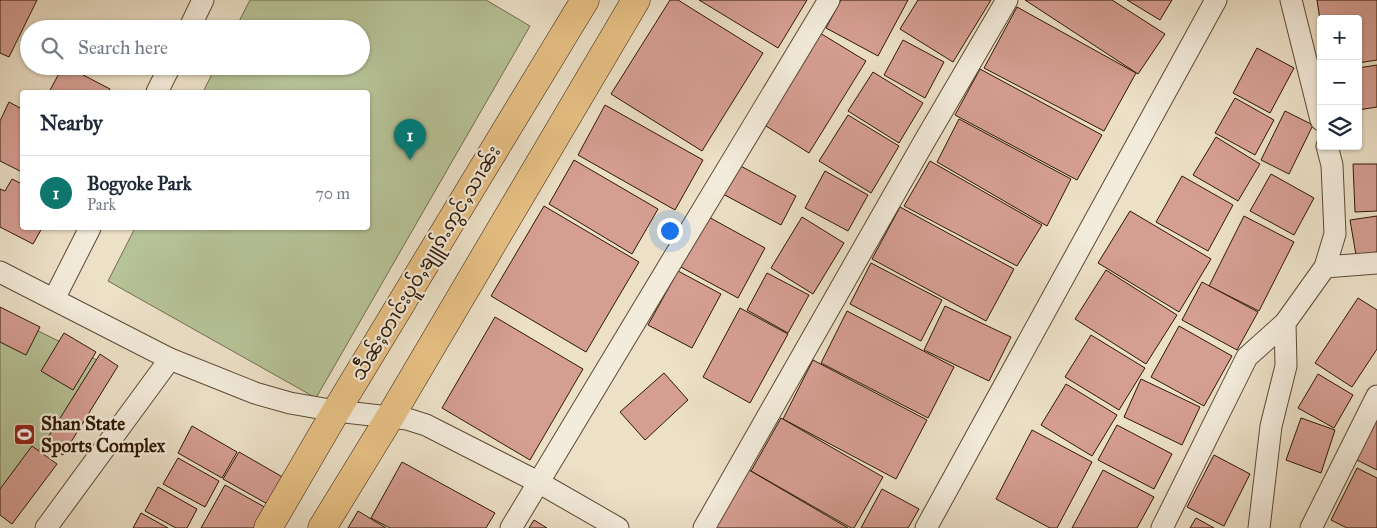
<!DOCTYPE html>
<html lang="en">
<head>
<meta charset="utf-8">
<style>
	body { margin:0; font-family:"IM FELL Great Primer","Noto Sans Myanmar",serif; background:#f6f6f7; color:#1f2937 }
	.controls { position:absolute; right:15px; top:15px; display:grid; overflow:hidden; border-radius:5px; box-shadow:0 1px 4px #0004 }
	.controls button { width:45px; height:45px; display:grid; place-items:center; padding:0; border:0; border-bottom:1px solid #e0e1e3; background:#fff; color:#1f2937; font:25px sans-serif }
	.you { position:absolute; left:669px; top:230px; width:18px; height:18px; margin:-12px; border:4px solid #fff; border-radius:50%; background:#1a73e8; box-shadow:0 0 0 8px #1a73e833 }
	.badge { display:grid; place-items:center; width:32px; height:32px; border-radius:50%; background:#0f766e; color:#fff; font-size:16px; font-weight:700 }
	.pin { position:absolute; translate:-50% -41px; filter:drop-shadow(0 1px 2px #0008) }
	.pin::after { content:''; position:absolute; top:26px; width:18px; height:15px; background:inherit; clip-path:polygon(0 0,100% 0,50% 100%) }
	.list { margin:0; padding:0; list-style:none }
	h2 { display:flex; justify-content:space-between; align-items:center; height:65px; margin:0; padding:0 20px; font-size:21px }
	h2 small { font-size:16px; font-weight:400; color:#747a83 }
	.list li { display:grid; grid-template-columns:32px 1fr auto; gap:15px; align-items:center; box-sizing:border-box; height:75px; padding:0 20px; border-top:1px solid #e0e1e3 }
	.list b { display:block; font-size:19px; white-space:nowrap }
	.list p { margin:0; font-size:16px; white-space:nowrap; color:#747a83 }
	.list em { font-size:16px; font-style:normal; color:#747a83 }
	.icon { flex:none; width:28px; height:28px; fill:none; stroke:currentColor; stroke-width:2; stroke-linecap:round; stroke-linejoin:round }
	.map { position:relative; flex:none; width:1377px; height:528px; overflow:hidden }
	.search { position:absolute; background:#fff; box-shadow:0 1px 4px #0004; left:20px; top:20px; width:350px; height:55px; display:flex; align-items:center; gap:12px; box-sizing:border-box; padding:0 18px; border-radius:28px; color:#747a83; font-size:19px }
	.panel { position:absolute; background:#fff; box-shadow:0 1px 4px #0004; left:20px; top:90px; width:350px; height:140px; border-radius:5px }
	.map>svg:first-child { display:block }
	.green { fill:#b6c297; stroke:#726d4e }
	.building { fill:#d59e92; stroke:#2f1804 }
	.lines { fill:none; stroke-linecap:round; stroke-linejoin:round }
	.minor-casing { stroke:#5e4a35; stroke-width:23 }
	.trunk-casing { stroke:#2f1804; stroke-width:29 }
	.minor { stroke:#f3ebdb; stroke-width:21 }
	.trunk { stroke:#e6c084; stroke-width:28 }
	.labels { text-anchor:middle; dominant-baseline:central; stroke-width:4.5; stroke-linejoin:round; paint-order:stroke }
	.street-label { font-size:19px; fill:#2f1804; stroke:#f3ebdb }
	.poi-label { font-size:19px; font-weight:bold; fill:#2f1804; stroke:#f3ebdb; text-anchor:start }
</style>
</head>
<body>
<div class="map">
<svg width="1377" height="528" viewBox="0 0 1377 528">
	<rect width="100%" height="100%" fill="#ece0c7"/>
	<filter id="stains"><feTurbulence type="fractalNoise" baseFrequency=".004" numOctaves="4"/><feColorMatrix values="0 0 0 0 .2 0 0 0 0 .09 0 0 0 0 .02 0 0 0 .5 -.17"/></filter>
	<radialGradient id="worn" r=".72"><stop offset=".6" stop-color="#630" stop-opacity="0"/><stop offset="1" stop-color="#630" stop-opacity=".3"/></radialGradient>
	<g class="green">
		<polygon points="250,0 486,0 530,26 316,398 108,281 135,228 368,228 368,92 203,92 216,66 361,66 361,29 235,29"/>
		<polygon points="0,312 101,362 0,505"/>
	</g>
	<g class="building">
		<polygon points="0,0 37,0 9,57 0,53"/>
		<polygon points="670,0 678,0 763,53 702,151 611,94"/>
		<polygon points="699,0 807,0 778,48"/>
		<polygon points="841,0 908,0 878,56 826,28"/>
		<polygon points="918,0 991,0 953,62 900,29"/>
		<polygon points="1025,0 1112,0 1165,34 1138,74"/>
		<polygon points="1127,0 1172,0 1160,20"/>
		<polygon points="1317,0 1377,0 1377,60 1358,63 1358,19 1321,19 1321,26"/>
		<polygon points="1017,7 1136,73 1104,131 984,68"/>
		<polygon points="815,30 866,61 809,153 758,121"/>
		<polygon points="903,40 944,62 925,98 884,75"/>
		<polygon points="1257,48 1294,68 1270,113 1233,93"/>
		<polygon points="1377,65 1377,107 1358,110 1358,68"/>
		<polygon points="63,66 66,66 110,89 108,92 49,92"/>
		<polygon points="980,69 1102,135 1077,180 955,115"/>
		<polygon points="873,72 923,103 899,143 848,111"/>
		<polygon points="1235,98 1274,120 1255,155 1215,133"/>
		<polygon points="9,102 22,109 22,172 0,161 0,121"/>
		<polygon points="605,105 703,160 675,210 578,155"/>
		<polygon points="1285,111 1313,125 1289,174 1261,160"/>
		<polygon points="848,115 899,146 871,193 819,161"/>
		<polygon points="959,119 1071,179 1047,226 937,162"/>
		<polygon points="1216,137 1260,164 1238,201 1193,175"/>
		<polygon points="574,160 658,209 632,254 549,204"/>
		<polygon points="930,161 1042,225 1017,266 904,206"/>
		<polygon points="737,164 796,196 781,225 721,193"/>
		<polygon points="1353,164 1377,164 1377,211 1355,212"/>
		<polygon points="825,171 868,195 848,231 805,208"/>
		<polygon points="1271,174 1314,198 1294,235 1250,211"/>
		<polygon points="1182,176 1233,205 1208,251 1156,222"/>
		<polygon points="12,179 22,184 22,228 42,228 33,244 0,227 0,189 5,191"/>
		<polygon points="544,206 639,262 586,352 491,296"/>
		<polygon points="900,207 1014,269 986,321 872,259"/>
		<polygon points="1130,211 1211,259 1179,312 1098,263"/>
		<polygon points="705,215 765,248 738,298 677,265"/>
		<polygon points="1244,216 1294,242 1259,311 1209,286"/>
		<polygon points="1377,216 1377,252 1356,255 1350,220"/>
		<polygon points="802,217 844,243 813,294 771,268"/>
		<polygon points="871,263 942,300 921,341 850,304"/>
		<polygon points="1106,270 1177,315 1146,364 1075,319"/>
		<polygon points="678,271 721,294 692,348 648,325"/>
		<polygon points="767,273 809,295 788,333 747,310"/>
		<polygon points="1202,282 1258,312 1237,350 1182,320"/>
		<polygon points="1358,298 1377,310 1377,349 1352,387 1315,363"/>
		<polygon points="945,306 1011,337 989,381 924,350"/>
		<polygon points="0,307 40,327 26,355 0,342"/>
		<polygon points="740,308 788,334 750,403 703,377"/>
		<polygon points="847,311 954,367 928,418 821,363"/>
		<polygon points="495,317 583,369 530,460 442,408"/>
		<polygon points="1179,326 1232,356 1204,406 1151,377"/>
		<polygon points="64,333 96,352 73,390 41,371"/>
		<polygon points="1091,335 1145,368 1119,410 1065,377"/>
		<polygon points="100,354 118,366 63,455 44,444"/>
		<polygon points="813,360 927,420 896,479 783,419"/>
		<polygon points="664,373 688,400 645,440 620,412"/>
		<polygon points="1318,374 1353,395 1334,428 1298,408"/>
		<polygon points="1141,379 1200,407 1182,445 1124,417"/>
		<polygon points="1066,384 1117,415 1092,456 1041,425"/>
		<polygon points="1377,411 1377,470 1353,458"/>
		<polygon points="781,418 883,477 854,528 851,528 751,471"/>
		<polygon points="1301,418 1335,430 1321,473 1286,460"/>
		<polygon points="1117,425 1172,454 1154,489 1098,460"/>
		<polygon points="192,426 237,452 222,478 178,453"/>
		<polygon points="1032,430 1092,462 1057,528 1050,528 996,499"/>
		<polygon points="32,446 57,464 12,524 0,515 0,489"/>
		<polygon points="239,452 286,479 271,506 223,479"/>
		<polygon points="1214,455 1250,474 1224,526 1187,507"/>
		<polygon points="178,458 219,481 205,507 163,484"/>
		<polygon points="402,462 495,513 486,528 390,528 371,518"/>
		<polygon points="1357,468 1377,478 1377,528 1347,528 1331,520"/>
		<polygon points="749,470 848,528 715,528"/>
		<polygon points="1103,470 1154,497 1137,528 1072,528"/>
		<polygon points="225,485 270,510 260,528 201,528"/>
		<polygon points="158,487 197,509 187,528 176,528 145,511"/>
		<polygon points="882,489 919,509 908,528 861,528"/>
		<polygon points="358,511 386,528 348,528"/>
		<polygon points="141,513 168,528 133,528"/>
		<polygon points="1196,518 1214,528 1190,528"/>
		<polygon points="534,520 547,528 529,528"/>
	</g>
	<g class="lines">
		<defs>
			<g id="minor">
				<polyline points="1291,0 1321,120"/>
				<polyline points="189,29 203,0"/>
				<polyline points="157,92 170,66"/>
				<polyline points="1325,267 1377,263"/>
				<polyline points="0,272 170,359 255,393 290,403 336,411 407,419 426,425 538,482 618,528"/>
				<polyline points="54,299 90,228"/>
				<polyline points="46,528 170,359"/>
				<polyline points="511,528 829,0"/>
				<polyline points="704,528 924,142 1007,0"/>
				<polyline points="926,528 1216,0"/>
				<polyline points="1162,528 1247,357 1285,323"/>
				<polyline points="1259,528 1271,426 1286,366 1285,323 1325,267 1335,234 1332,165 1327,146"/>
				<polyline points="1311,528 1377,396"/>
			</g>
			<g id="trunk">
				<polyline points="268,528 336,411 585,0"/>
				<polyline points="322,528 390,417 636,0"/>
			</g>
		</defs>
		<use href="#minor" class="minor-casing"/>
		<use href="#trunk" class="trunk-casing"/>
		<use href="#minor" class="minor"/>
		<use href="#trunk" class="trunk"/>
	</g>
	<defs>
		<symbol id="stadium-square" viewBox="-11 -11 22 22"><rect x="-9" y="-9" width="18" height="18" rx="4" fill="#8f2418" stroke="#f3ebdb"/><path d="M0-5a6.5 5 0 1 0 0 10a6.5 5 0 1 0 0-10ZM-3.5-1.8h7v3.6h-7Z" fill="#fff"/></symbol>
	</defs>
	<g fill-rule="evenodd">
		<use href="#stadium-square" x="12" y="422" width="25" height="25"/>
	</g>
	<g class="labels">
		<g class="street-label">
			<text transform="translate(426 263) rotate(-59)">သဵႅၼ်ႈတၢင်းပူဝ်ႇၶျူၵ်ႉဢွင်ႇသၢၼ်း</text>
		</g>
		<g class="poi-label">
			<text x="41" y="423">Shan State<tspan x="41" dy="22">Sports Complex</tspan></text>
		</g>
	</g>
	<rect width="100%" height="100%" filter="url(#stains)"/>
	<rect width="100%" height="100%" fill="url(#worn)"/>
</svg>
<div class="controls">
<button>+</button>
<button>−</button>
<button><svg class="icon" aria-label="layers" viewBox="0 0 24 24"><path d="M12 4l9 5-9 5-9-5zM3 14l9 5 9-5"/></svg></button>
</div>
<div class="you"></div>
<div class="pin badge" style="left:410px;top:160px">1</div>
<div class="search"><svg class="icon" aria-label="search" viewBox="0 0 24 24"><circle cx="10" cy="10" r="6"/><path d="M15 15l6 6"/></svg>Search here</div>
<section class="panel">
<h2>Nearby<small></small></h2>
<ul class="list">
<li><span class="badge">1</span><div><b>Bogyoke Park</b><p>Park</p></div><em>70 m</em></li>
</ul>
</section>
</div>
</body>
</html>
